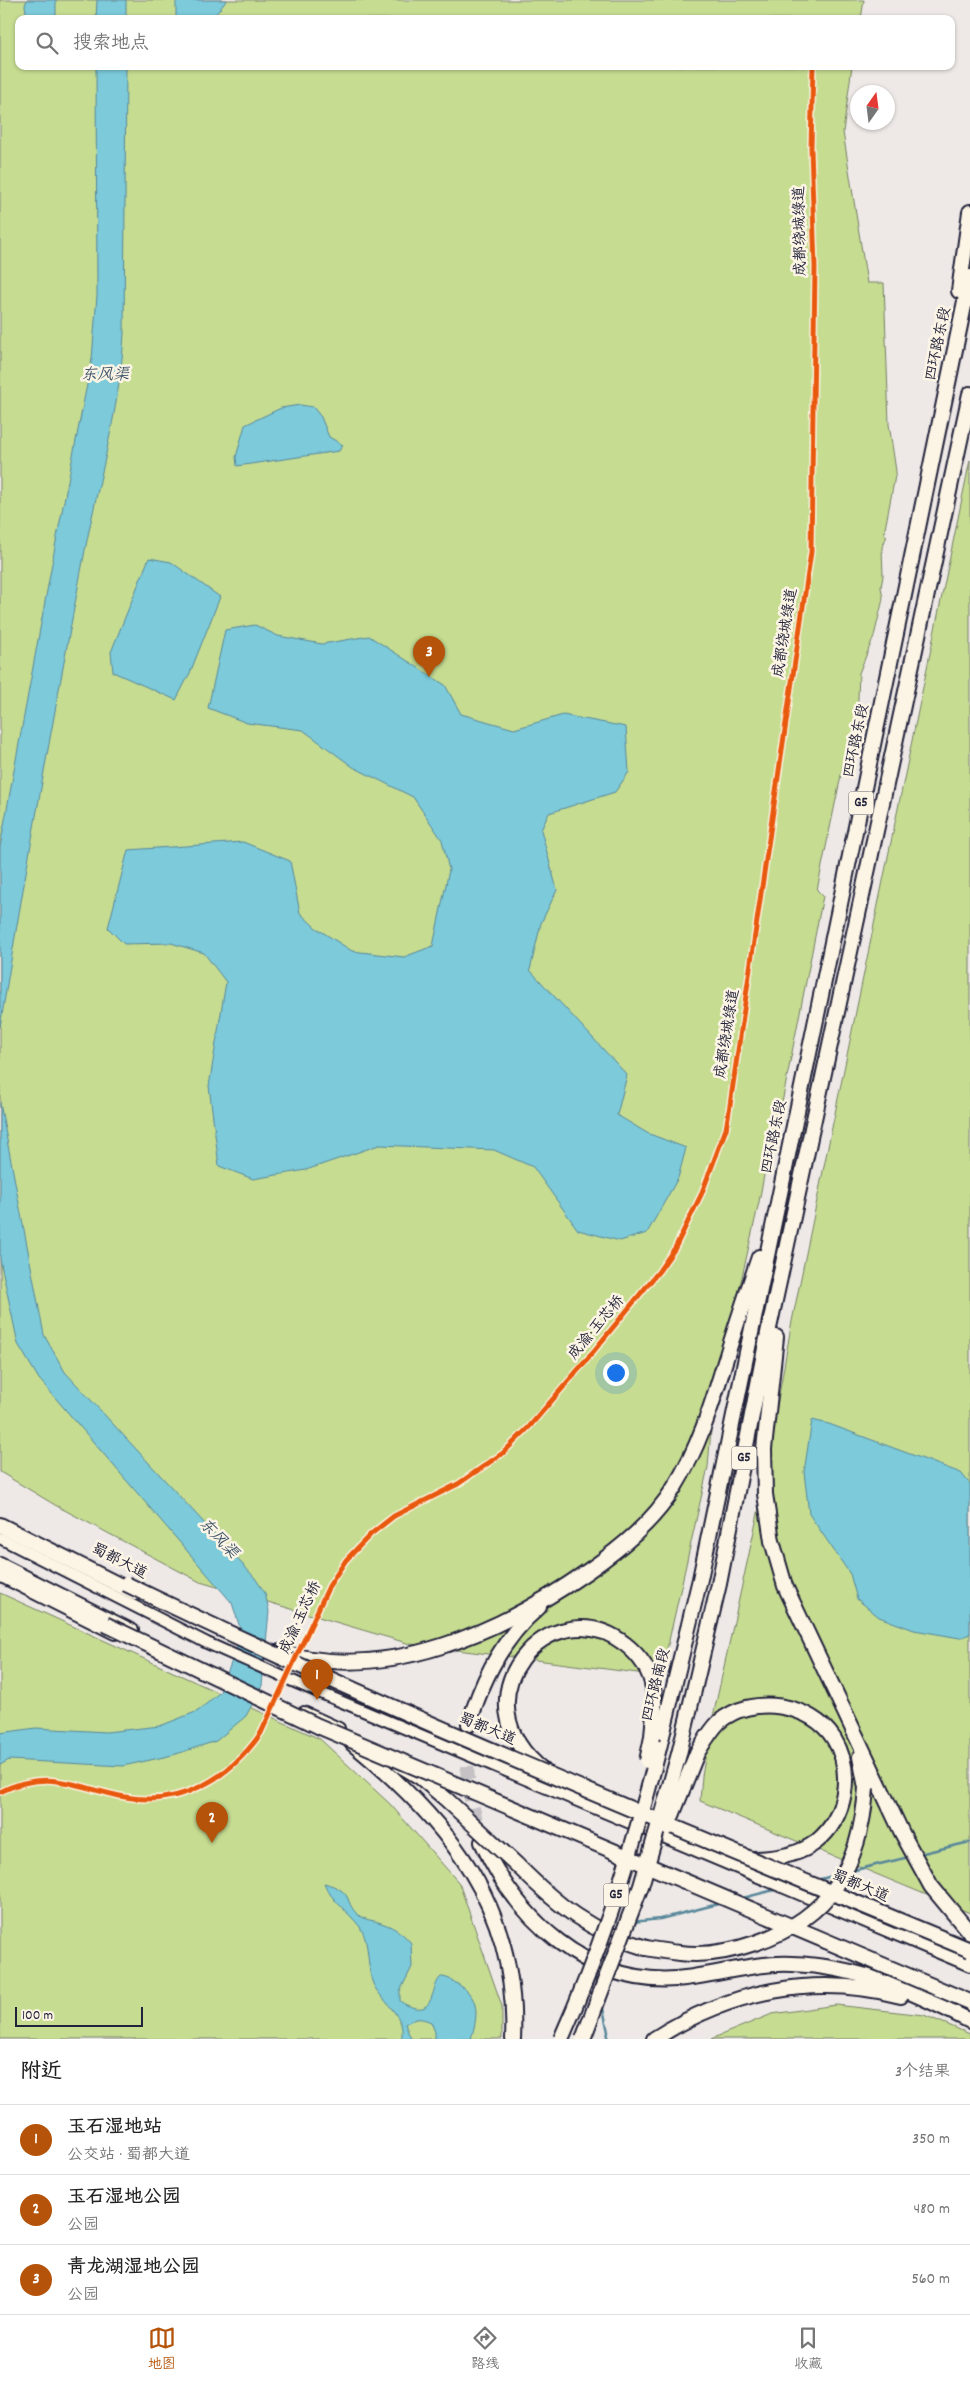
<!DOCTYPE html>
<html lang="zh">
<head>
<meta charset="utf-8">
<style>
	body { margin:0; font-family:Dekko,"LXGW WenKai TC",sans-serif; background:#f6f6f6; color:#222 }
	.compass { position:absolute; left:850px; top:85px; width:45px; height:45px; border-radius:50%; background:#fff; box-shadow:0 1px 4px #0004; rotate:14deg }
	.scale { position:absolute; left:15px; bottom:12px; width:128px; box-sizing:border-box; padding-left:5px; border:2px solid #22223b; border-top:0; font-size:14px; line-height:18px; white-space:nowrap; color:#22223b; -webkit-text-stroke:4px #fcf5e5; paint-order:stroke }
	.you { position:absolute; left:615px; top:1372px; width:18px; height:18px; margin:-12px; border:4px solid #fff; border-radius:50%; background:#1a73e8; box-shadow:0 0 0 8px #1a73e833 }
	.badge { display:grid; place-items:center; width:32px; height:32px; border-radius:50%; background:#b45309; color:#fff; font-size:16px; font-weight:700 }
	.pin { position:absolute; translate:-50% -41px; filter:drop-shadow(0 1px 2px #0008) }
	.pin::after { content:''; position:absolute; top:26px; width:18px; height:15px; background:inherit; clip-path:polygon(0 0,100% 0,50% 100%) }
	.list { margin:0; padding:0; list-style:none }
	h2 { display:flex; justify-content:space-between; align-items:center; height:65px; margin:0; padding:0 20px; font-size:21px }
	h2 small { font-size:16px; font-weight:400; color:#767676 }
	.list li { display:grid; grid-template-columns:32px 1fr auto; gap:15px; align-items:center; box-sizing:border-box; height:70px; padding:0 20px; border-top:1px solid #e0e0e0 }
	.list b { display:block; font-size:19px; white-space:nowrap }
	.list p { margin:0; font-size:16px; white-space:nowrap; color:#767676 }
	.list em { font-size:16px; font-style:normal; color:#767676 }
	.icon { flex:none; width:28px; height:28px; fill:none; stroke:currentColor; stroke-width:2; stroke-linecap:round; stroke-linejoin:round }
	.map { position:relative; flex:none; width:970px; height:2039px; overflow:hidden }
	.search { position:absolute; background:#fff; box-shadow:0 1px 4px #0004; left:15px; right:15px; top:15px; height:55px; display:flex; align-items:center; gap:12px; box-sizing:border-box; padding:0 18px; border-radius:10px; color:#767676; font-size:19px }
	.sheet { height:275px; background:#fff }
	nav { display:flex; justify-content:space-around; align-items:center; box-sizing:border-box; height:70px; border-top:1px solid #e0e0e0; background:#fff; font-size:14px; color:#767676 }
	nav a { display:grid; justify-items:center; gap:2px }
	nav .on { color:#b45309 }
	.map>svg:first-child { display:block }
	.green { fill:#c6dc91; stroke:#747f66 }
	.water { fill:#7ccada; stroke:#58879a }
	.lines { fill:none; stroke-linecap:round; stroke-linejoin:round }
	.stream { stroke:#58879a; stroke-width:2.5 }
	.highway-tunnel { stroke:#c5c1c4; stroke-width:14; stroke-dasharray:14 7; stroke-linecap:butt }
	.secondary-casing { stroke:#22223b; stroke-width:14 }
	.highway-casing { stroke:#22223b; stroke-width:18 }
	.secondary { stroke:#fcf5e5; stroke-width:10 }
	.highway { stroke:#fcf5e5; stroke-width:14 }
	.highway-bridge-casing { stroke:#22223b; stroke-width:18; stroke-linecap:butt }
	.highway-bridge { stroke:#fcf5e5; stroke-width:14 }
	.cycleway-casing { stroke:#fcf5e5; stroke-width:8 }
	.cycleway { stroke:#e8590c; stroke-width:5 }
	.labels { text-anchor:middle; dominant-baseline:central; stroke-width:5; stroke-linejoin:round; paint-order:stroke }
	.shield { fill:#fcf5e5; stroke:#63616e; stroke-width:1 }
	.shield-label { font-size:14px; font-weight:bold; fill:#22223b }
	.street-label { font-size:15px; fill:#22223b; stroke:#fcf5e5 }
	.water-label { font-size:16px; font-style:italic; fill:#3d546b; stroke:#fcf5e5 }
</style>
</head>
<body>
<div class="map">
<svg width="970" height="2039" viewBox="0 0 970 2039">
	<rect width="100%" height="100%" fill="#eee9e6"/>
	<filter id="ink" filterUnits="userSpaceOnUse"><feTurbulence type="fractalNoise" baseFrequency=".02" numOctaves="2"/><feDisplacementMap in="SourceGraphic" scale="10" xChannelSelector="R" yChannelSelector="G"/><feConvolveMatrix kernelMatrix="1 2 1 2 8 2 1 2 1" color-interpolation-filters="sRGB"/></filter>
	<g filter="url(#ink)">
		<g class="green">
			<polygon points="0,0 864,0 861,19 19,19 19,66 852,66 843,132 867,283 884,283 889,424 896,471 884,534 887,536 882,547 883,576 881,587 883,599 874,636 859,673 857,722 843,766 817,890 823,896 777,1128 773,1128 759,1202 713,1405 708,1467 661,1676 410,1644 200,1582 55,1505 0,1472"/>
			<polygon points="970,460 970,1913 700,1801 702,1776 710,1730 760,1504 791,1326"/>
			<polygon points="0,1593 320,1739 390,1804 459,1883 502,2006 502,2039 0,2039"/>
			<polygon points="836,2005 924,2015 970,2034 970,2039 711,2039 772,2014"/>
		</g>
		<g class="water">
			<polygon points="27,0 56,0 56,19 27,19 25,5"/>
			<polygon points="97,0 126,0 126,19 96,19"/>
			<polygon points="176,0 227,0 212,19 176,19"/>
			<path d="M 96,66 L 126,66 L 124,333 C 120,412 96,489 82,566 C 53,720 25,873 0,1027 L 0,847 L 55,547 L 92,359 L 97,295 Z"/>
			<polygon points="300,405 313,407 321,417 329,437 343,445 339,451 237,466 236,457 245,425 281,408"/>
			<polygon points="149,558 171,562 220,597 190,673 176,700 113,672 111,652"/>
			<polygon points="255,625 278,636 322,644 369,636 445,685 461,714 514,729 563,715 626,727 629,772 615,792 549,813 541,830 557,890 541,923 530,970 627,1075 617,1115 647,1133 686,1148 678,1178 647,1233 620,1241 578,1230 533,1167 494,1150 379,1145 306,1170 253,1179 219,1166 209,1086 226,982 204,953 171,943 124,944 108,928 128,850 243,842 290,861 300,913 316,928 352,951 404,957 433,946 449,870 442,840 413,797 353,767 303,730 247,723 208,708 225,630"/>
			<polygon points="0,1103 44,1335 65,1372 255,1578 265,1593 269,1611 262,1686 246,1716 216,1741 173,1755 123,1766 9,1760 0,1765 0,1733 36,1728 106,1732 160,1726 198,1711 220,1692 242,1634 232,1603 39,1379 18,1344 0,1259"/>
			<polygon points="812,1420 829,1424 961,1473 970,1484 970,1634 960,1638 914,1630 879,1617 857,1599 850,1574 809,1514 804,1472"/>
			<path d="M 324,1883 C 357,1892 342,1903 360,1916 C 365,1920 372,1920 378,1922 C 392,1926 402,1932 411,1943 L 412,1967 L 400,1991 L 400,2001 C 405,2005 409,2006 415,2008 C 435,2012 431,1985 441,1977 C 447,1977 451,1980 456,1983 C 481,1997 478,2015 471,2039 L 435,2039 L 435,2032 L 431,2022 C 420,2017 415,2018 405,2024 L 411,2039 L 401,2039 C 408,2019 383,2002 374,1986 C 366,1971 371,1943 360,1927 C 348,1911 331,1901 324,1883 Z"/>
		</g>
		<g class="lines">
			<g class="stream">
				<polyline points="919,1854 970,1842"/>
				<polyline points="851,1871 909,1857"/>
				<polyline points="817,1880 836,1875"/>
				<polyline points="739,1899 778,1889"/>
				<polyline points="632,1922 660,1919 722,1903"/>
				<polyline points="595,1976 597,1986"/>
				<polyline points="602,2004 608,2032 607,2039"/>
			</g>
			<path class="highway-tunnel" d="M 469,1724 C 464,1765 468,1795 480,1834"/>
			<defs>
				<g id="secondary">
					<polyline points="0,1538 207,1643 297,1683 970,1966"/>
					<polyline points="0,1563 133,1630"/>
					<polyline points="304,1712 339,1728"/>
				</g>
				<g id="highway">
					<polyline points="959,291 970,212"/>
					<polyline points="776,1337 764,1449 765,1494 772,1541 785,1586 902,1833 931,1886 970,1933"/>
					<polyline points="0,1525 135,1593"/>
					<polyline points="0,1574 115,1632"/>
					<path d="M 280,1652 C 387,1684 502,1631 588,1571 C 621,1548 653,1522 674,1488 C 700,1446 713,1401 727,1355 C 737,1322 748,1290 759,1257"/>
					<path d="M 469,1724 C 482,1680 503,1637 539,1607"/>
					<path d="M 352,1743 C 448,1821 519,1907 513,2039"/>
					<polyline points="659,1748 700,1579 970,277"/>
					<path d="M 697,1753 C 704,1742 710,1731 719,1722 C 751,1694 812,1703 834,1739 C 854,1772 846,1818 816,1842 C 798,1856 773,1859 751,1859"/>
					<polyline points="679,1754 719,1584 768,1333 970,394"/>
					<polyline points="860,1757 866,1788"/>
					<polyline points="400,1765 420,1777 447,1800"/>
					<path d="M 544,1771 C 452,1699 551,1586 625,1644 C 639,1655 650,1670 653,1688 C 656,1704 653,1721 652,1737"/>
					<path d="M 482,1842 C 516,1918 587,1985 676,1979 C 715,1976 753,1962 792,1964 C 859,1966 912,1991 970,2021"/>
					<path d="M 517,1865 C 558,1906 590,1932 646,1948"/>
					<polyline points="902,1929 970,1958"/>
					<path d="M 654,2039 C 729,1991 814,1973 901,1996"/>
				</g>
			</defs>
			<use href="#secondary" class="secondary-casing"/>
			<use href="#highway" class="highway-casing"/>
			<use href="#secondary" class="secondary"/>
			<use href="#highway" class="highway"/>
			<defs>
				<g id="highway-bridge">
					<path d="M 126,1584 C 402,1718 687,1832 970,1950"/>
					<polyline points="105,1624 318,1726 970,2002"/>
					<polyline points="647,1761 652,1737"/>
					<polyline points="447,1800 517,1865"/>
					<polyline points="667,1828 697,1753"/>
					<path d="M 646,1948 C 657,1950 669,1952 680,1953 C 704,1956 732,1951 755,1943 C 830,1918 861,1865 866,1788"/>
					<path d="M 561,2039 C 603,1945 634,1847 659,1748"/>
					<polyline points="583,2039 641,1886 679,1754"/>
				</g>
			</defs>
			<use href="#highway-bridge" class="highway-bridge-casing"/>
			<use href="#highway-bridge" class="highway-bridge"/>
			<defs>
				<path id="cycleway" d="M 0,1792 C 49,1767 77,1788 125,1797 C 181,1807 230,1778 261,1733 L 329,1586 L 346,1560 L 371,1534 L 394,1516 L 458,1484 L 503,1453 L 529,1427 L 584,1363 L 659,1271 L 675,1248 L 701,1195 L 726,1129 L 730,1105 L 811,552 L 815,267 L 811,148 L 813,66"/>
			</defs>
			<use href="#cycleway" class="cycleway-casing"/>
			<use href="#cycleway" class="cycleway"/>
		</g>
	</g>
	<g class="labels">
		<g class="shield">
			<rect x="848.5" y="791.5" width="25" height="23" rx="4"/>
			<rect x="731.5" y="1446.5" width="25" height="23" rx="4"/>
			<rect x="603.5" y="1883.5" width="25" height="23" rx="4"/>
		</g>
		<g class="shield-label">
			<text x="861" y="803">G5</text>
			<text x="744" y="1458">G5</text>
			<text x="616" y="1895">G5</text>
		</g>
		<g class="street-label">
			<text transform="translate(801 231) rotate(-91)">成都绕城绿道</text>
			<text transform="translate(939 344) rotate(-78)">四环路东段</text>
			<text transform="translate(786 633) rotate(-81)">成都绕城绿道</text>
			<text transform="translate(857 741) rotate(-78)">四环路东段</text>
			<text transform="translate(728 1034) rotate(-81)">成都绕城绿道</text>
			<text transform="translate(775 1137) rotate(-78)">四环路东段</text>
			<text transform="translate(597 1328) rotate(-50)">成渝·玉芯桥</text>
			<text transform="translate(119 1562) rotate(27)">蜀都大道</text>
			<text transform="translate(301 1618) rotate(-65)">成渝·玉芯桥</text>
			<text transform="translate(657 1685) rotate(-76)">四环路南段</text>
			<text transform="translate(487 1730) rotate(23)">蜀都大道</text>
			<text transform="translate(860 1887) rotate(23)">蜀都大道</text>
		</g>
		<g class="water-label">
			<text x="105" y="375">东风渠</text>
			<text transform="translate(218 1539) rotate(47)">东风渠</text>
		</g>
	</g>
</svg>
<svg class="compass" viewBox="-18 -18 36 36"><path d="M0-13l5 13h-10z" fill="#e53935"/><path d="M0 13l5-13h-10z" fill="#767676"/></svg>
<div class="scale">100 m</div>
<div class="you"></div>
<div class="pin badge" style="left:317px;top:1700px">1</div>
<div class="pin badge" style="left:212px;top:1843px">2</div>
<div class="pin badge" style="left:429px;top:677px">3</div>
<div class="search"><svg class="icon" aria-label="search" viewBox="0 0 24 24"><circle cx="10" cy="10" r="6"/><path d="M15 15l6 6"/></svg>搜索地点</div>
</div>
<section class="sheet">
<h2>附近<small>3个结果</small></h2>
<ul class="list">
<li><span class="badge">1</span><div><b>玉石湿地站</b><p>公交站 · 蜀都大道</p></div><em>350 m</em></li>
<li><span class="badge">2</span><div><b>玉石湿地公园</b><p>公园</p></div><em>480 m</em></li>
<li><span class="badge">3</span><div><b>青龙湖湿地公园</b><p>公园</p></div><em>560 m</em></li>
</ul>
</section>
<nav>
<a class="on"><svg class="icon" aria-label="map" viewBox="0 0 24 24"><path d="M3 6l6-2 6 2 6-2v14l-6 2-6-2-6 2zM9 4v14M15 6v14"/></svg>地图</a>
<a><svg class="icon" aria-label="directions" viewBox="0 0 24 24"><path d="M12 3l9 9-9 9-9-9zM9 14v-3h6M13 9l2 2-2 2"/></svg>路线</a>
<a><svg class="icon" aria-label="saved" viewBox="0 0 24 24"><path d="M7 4h10v16l-5-4-5 4z"/></svg>收藏</a>
</nav>
</body>
</html>
